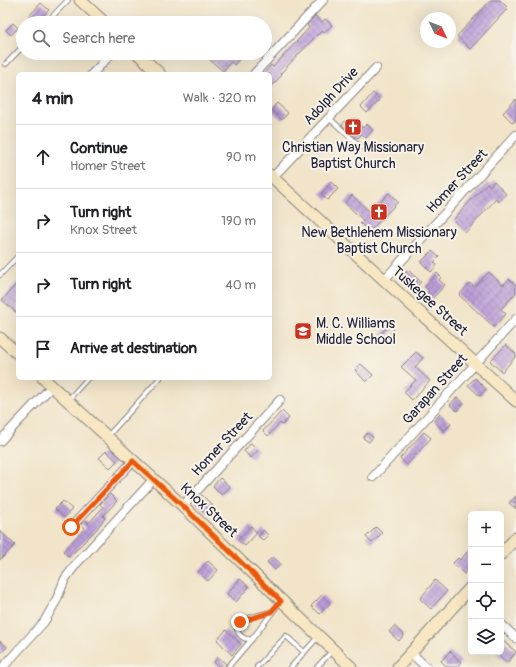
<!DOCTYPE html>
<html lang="en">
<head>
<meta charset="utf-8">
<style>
	body { margin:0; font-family:Pangolin,sans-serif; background:#f6f6f6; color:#202124 }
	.controls { position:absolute; right:12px; bottom:12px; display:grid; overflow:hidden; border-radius:6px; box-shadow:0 4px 16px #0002 }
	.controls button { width:36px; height:36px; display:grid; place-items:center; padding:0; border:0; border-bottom:1px solid #e0e0e0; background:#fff; color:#202124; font:20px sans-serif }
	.compass { position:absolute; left:420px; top:12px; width:36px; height:36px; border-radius:50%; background:#fff; box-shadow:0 4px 16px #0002; rotate:133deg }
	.stop { position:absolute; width:12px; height:12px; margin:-9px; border:3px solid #ea580c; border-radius:50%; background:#fff }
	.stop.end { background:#ea580c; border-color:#fff; box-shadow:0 1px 4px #0008 }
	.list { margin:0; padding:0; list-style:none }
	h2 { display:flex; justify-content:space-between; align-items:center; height:52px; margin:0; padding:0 16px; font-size:17px }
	h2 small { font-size:13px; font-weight:400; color:#757577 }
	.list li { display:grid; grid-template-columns:26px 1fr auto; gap:12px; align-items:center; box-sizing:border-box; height:64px; padding:0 16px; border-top:1px solid #e0e0e0 }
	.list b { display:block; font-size:15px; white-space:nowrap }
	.list p { margin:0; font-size:13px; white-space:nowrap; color:#757577 }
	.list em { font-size:13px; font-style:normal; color:#757577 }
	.icon { flex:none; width:22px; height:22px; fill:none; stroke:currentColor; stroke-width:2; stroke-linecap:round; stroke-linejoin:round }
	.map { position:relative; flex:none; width:516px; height:667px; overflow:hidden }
	.search { position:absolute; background:#fff; box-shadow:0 4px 16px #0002; left:16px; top:16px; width:256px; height:44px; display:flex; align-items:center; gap:10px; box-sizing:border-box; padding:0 14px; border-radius:22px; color:#757577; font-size:15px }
	.panel { position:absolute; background:#fff; box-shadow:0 4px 16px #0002; left:16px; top:72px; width:256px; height:308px; border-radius:6px }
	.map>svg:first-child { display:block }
	.building { fill:url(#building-cross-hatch) }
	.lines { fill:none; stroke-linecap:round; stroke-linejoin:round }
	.lane-casing { stroke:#8a8382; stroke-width:6 }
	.street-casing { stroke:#8a8382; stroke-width:10 }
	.secondary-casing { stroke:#8a8382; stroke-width:13 }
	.lane { stroke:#fff; stroke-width:4 }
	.street { stroke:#fff; stroke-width:8 }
	.secondary { stroke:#f7e8c3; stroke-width:11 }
	.route { stroke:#ea580c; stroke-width:5 }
	.labels { text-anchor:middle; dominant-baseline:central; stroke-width:4; stroke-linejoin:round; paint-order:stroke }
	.street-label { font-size:14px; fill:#22223b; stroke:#f7f3e8 }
	.poi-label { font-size:14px; fill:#22223b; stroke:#f7f3e8 }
</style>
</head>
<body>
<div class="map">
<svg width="516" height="667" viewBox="0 0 516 667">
	<defs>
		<pattern id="building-cross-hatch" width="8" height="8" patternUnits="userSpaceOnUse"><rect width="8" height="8" fill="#bb9dd9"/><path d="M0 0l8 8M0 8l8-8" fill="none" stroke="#9880b1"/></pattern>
	</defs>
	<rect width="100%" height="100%" fill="#f7f3e8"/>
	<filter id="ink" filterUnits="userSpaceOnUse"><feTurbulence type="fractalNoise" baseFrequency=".025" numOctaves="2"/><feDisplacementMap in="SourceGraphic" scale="8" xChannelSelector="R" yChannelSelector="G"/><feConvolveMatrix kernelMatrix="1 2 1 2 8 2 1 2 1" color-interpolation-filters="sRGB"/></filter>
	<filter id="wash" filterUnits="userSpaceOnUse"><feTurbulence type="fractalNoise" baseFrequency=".012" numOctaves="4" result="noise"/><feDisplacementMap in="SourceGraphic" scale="16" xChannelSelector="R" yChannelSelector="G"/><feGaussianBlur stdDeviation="0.9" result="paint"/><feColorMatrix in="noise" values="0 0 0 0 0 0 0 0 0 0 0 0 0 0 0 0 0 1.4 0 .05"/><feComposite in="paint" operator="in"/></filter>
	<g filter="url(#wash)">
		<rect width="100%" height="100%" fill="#f1e4c9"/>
		<g id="blocks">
			<g class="building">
				<polygon points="491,0 500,0 508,8 470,49 457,36"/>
				<polygon points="41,3 49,10 36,23 29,16"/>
				<polygon points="315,16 322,22 325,19 332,25 324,33 322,31 317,35 280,74 282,75 270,88 270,74 263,74 271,65 273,67 309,28 307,25"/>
				<polygon points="13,23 18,28 11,35 6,30"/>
				<polygon points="216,53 245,53 234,65 231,62 223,71 210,60"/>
				<polygon points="373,93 380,100 367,113 361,107"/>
				<polygon points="516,99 516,119 513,123 503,113"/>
				<polygon points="277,103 288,113 282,120 271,110"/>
				<polygon points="353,119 363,128 367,124 373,130 366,138 362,134 358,138 354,136 342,125 346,120 349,123"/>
				<polygon points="494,181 506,194 499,202 496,199 466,232 453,220 487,183 490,186"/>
				<polygon points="331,182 338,189 327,200 321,194"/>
				<polygon points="389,193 398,202 369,232 360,223 363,220 345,203 352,195 370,212"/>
				<polygon points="432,251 439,257 434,262 437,265 431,272 421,262"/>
				<polygon points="408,270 421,282 415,288 402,277"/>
				<polygon points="489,272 503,285 509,279 516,285 516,293 501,309 506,314 494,327 459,295 470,283 474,287"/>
				<polygon points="437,273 441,277 439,280 445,285 432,299 427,294 429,291 425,287"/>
				<polygon points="18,282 18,314 2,300"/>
				<polygon points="389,325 394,329 386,338 381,334"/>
				<polygon points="506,345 516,354 516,356 502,372 490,361"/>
				<polygon points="416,352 423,358 415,367 430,381 412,400 404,392 416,380 401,367"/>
				<polygon points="361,364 373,375 366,382 355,370"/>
				<polygon points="475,378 486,389 480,396 468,385"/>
				<polygon points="457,397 464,403 457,411 450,405"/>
				<polygon points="282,411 289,418 282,425 280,423 268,436 263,431"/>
				<polygon points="440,414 451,424 444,431 434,421"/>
				<polygon points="424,432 431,438 407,465 400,458"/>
				<polygon points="367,433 373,437 369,442 363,438"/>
				<polygon points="251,443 258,450 251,458 244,451"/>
				<polygon points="106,451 117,461 110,468 99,458"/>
				<polygon points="220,478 230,487 222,495 213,486"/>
				<polygon points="110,494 117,501 103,516 105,518 96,530 69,557 63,551 85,528 81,524 85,520 89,523 103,507 100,504"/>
				<polygon points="202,495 214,507 207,514 195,502"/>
				<polygon points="516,496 516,509 509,503"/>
				<polygon points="63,501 72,509 64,518 55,509"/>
				<polygon points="251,526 257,533 245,546 238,540"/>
				<polygon points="376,527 382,533 372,543 366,537"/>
				<polygon points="263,530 268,535 263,540 258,536"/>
				<polygon points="0,531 15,545 0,560"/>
				<polygon points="471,548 471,566 464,574 453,563 458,558 460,560"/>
				<polygon points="273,557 281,564 275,570 267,562"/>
				<polygon points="208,561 218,570 208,581 198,572"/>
				<polygon points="240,579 249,587 236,602 227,594"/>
				<polygon points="435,580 447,591 431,609 420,599"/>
				<polygon points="322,595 330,603 320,614 311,606"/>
				<polygon points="394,626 404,635 399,641 389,632"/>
				<polygon points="226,630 241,644 232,655 217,640"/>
				<polygon points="501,639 516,652 507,663 495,652 501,652"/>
				<polygon points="0,641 7,647 0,654"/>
				<polygon points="450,651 461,662 457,667 447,667 441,661"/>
				<polygon points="218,657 226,664 225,667 219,667 214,662"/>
			</g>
		</g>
	</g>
	<g filter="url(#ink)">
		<use href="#blocks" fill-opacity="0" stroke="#8a8382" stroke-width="1"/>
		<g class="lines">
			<defs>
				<g id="lane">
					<polyline points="46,23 68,0"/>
					<polyline points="6,64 23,46"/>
					<polyline points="329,118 361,147"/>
					<polyline points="0,275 18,256"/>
					<polyline points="68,400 88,378"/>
					<polyline points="107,437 160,378"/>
					<path d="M 252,639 C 245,640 240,637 237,630 L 237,625 L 251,617 L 271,612"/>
					<polyline points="228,667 252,639 281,601"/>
					<polyline points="257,667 286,636 304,652"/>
					<polyline points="291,667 318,637"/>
					<polyline points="317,667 332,651"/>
				</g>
				<g id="street">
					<polyline points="92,74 112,53"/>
					<polyline points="254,74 323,0"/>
					<polyline points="273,177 376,68"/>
					<polyline points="384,280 516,135"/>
					<polyline points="0,441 52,386"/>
					<polyline points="373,477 516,319"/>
					<polyline points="183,506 280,400"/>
					<polyline points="71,527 133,461"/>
					<polyline points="501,624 516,638"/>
					<polyline points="411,653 426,667"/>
					<polyline points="3,667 44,622 56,601 65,579 76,564 153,480"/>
				</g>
				<g id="secondary">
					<polyline points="80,0 105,23"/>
					<polyline points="137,53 160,74"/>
					<polyline points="270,175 516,401"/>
					<polyline points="0,338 18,354"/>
					<polyline points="43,378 183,506 351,667"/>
					<polyline points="501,554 516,538"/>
					<polyline points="398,667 471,587"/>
				</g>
			</defs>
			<use href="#lane" class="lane-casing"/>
			<use href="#street" class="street-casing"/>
			<use href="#secondary" class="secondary-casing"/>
			<use href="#lane" class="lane"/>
			<use href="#street" class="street"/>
			<use href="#secondary" class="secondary"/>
		</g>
	</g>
	<g class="lines" filter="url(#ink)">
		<polyline class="route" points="71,527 133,461 183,506 281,601 271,612 240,622"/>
	</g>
	<defs>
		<symbol id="church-square" viewBox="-11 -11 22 22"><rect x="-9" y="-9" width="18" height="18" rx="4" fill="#c8321e" stroke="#f7f3e8"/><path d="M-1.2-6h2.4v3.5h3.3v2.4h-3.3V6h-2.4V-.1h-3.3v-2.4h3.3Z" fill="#fff"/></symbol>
		<symbol id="school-square" viewBox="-11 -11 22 22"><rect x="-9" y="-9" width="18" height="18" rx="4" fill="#c8321e" stroke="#f7f3e8"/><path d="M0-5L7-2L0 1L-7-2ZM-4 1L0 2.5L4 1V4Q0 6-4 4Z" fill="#fff"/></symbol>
	</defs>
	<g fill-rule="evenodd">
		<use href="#church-square" x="343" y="117" width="20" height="20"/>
		<use href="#church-square" x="369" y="202" width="20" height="20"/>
		<use href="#school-square" x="293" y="321" width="20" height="20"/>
	</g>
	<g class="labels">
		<g class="street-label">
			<text transform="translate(331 96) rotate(-47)">Adolph Drive</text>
			<text transform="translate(457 181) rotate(-47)">Homer Street</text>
			<text transform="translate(430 301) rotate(42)">Tuskegee Street</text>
			<text transform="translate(435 389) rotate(-48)">Garapan Street</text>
			<text transform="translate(222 444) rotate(-47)">Homer Street</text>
			<text transform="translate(209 510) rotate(43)">Knox Street</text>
		</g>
		<g class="poi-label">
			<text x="353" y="147">Christian Way Missionary<tspan x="353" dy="16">Baptist Church</tspan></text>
			<text x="379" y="232">New Bethlehem Missionary<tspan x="379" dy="16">Baptist Church</tspan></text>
			<text x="316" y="323" text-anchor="start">M. C. Williams<tspan x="316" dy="16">Middle School</tspan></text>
		</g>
	</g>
</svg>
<div class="controls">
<button>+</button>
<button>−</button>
<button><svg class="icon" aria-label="locate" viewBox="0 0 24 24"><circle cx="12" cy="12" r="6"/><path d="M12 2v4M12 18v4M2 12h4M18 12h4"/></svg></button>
<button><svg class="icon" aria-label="layers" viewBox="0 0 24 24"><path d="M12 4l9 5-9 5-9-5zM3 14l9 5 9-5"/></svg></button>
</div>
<svg class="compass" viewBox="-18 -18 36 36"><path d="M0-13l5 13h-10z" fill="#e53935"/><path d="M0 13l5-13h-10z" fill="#757577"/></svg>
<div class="stop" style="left:71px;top:527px"></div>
<div class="stop end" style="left:240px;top:622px"></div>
<div class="search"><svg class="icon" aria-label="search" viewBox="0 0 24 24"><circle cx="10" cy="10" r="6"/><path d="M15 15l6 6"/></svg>Search here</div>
<section class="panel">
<h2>4 min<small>Walk · 320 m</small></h2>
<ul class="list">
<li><svg class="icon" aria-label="ahead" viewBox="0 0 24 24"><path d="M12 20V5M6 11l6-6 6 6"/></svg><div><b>Continue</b><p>Homer Street</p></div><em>90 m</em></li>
<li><svg class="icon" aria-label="right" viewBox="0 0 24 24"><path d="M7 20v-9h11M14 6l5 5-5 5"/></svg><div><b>Turn right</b><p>Knox Street</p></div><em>190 m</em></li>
<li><svg class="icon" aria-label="right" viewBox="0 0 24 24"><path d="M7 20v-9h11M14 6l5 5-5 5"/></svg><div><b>Turn right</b></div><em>40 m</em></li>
<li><svg class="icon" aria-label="arrive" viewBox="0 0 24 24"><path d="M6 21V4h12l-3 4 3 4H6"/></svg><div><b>Arrive at destination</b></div></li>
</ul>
</section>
</div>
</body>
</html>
